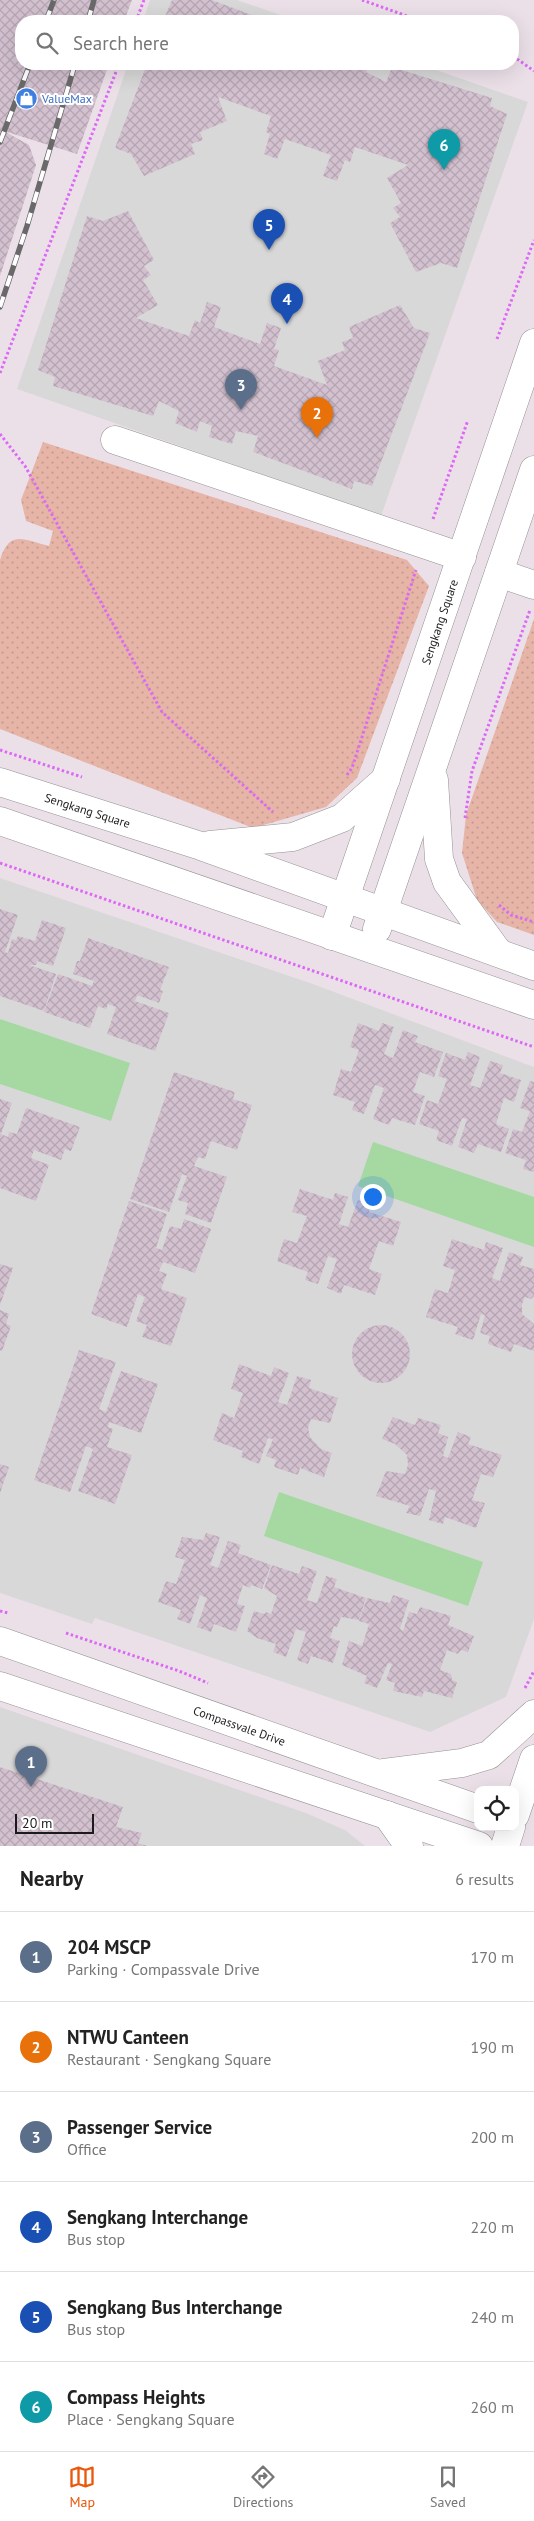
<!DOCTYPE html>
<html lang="en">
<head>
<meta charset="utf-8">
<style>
	body { margin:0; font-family:"PT Sans",sans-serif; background:#f6f6f6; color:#222 }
	.controls { position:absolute; right:15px; bottom:15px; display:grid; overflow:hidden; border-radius:10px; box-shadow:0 5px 20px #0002 }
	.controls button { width:45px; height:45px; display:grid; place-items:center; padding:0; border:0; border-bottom:1px solid #e0e0e0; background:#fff; color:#222; font:25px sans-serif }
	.scale { position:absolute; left:15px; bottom:12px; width:79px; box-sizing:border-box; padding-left:5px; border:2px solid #1b1b1b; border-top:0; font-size:14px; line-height:18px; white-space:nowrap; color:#1b1b1b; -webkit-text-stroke:4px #fff; paint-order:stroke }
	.you { position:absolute; left:372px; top:1196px; width:18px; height:18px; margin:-12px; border:4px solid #fff; border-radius:50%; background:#1a73e8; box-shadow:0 0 0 8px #1a73e833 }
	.badge { display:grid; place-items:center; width:32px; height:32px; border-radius:50%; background:#ea580c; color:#fff; font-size:16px; font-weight:700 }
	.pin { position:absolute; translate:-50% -41px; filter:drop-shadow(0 1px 2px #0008) }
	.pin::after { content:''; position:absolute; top:26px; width:18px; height:15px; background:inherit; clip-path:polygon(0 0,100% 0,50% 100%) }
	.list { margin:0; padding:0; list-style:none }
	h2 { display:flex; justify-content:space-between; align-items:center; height:65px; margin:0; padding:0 20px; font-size:21px }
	h2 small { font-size:16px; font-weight:400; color:#767676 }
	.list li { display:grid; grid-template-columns:32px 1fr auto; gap:15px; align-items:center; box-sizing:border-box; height:90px; padding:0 20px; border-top:1px solid #e0e0e0 }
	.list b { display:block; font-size:19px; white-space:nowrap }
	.list p { margin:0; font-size:16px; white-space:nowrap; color:#767676 }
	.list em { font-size:16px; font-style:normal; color:#767676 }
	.icon { flex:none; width:28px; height:28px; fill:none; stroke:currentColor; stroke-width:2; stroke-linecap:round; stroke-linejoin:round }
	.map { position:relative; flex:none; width:534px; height:1846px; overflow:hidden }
	.search { position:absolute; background:#fff; box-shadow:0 5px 20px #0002; left:15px; right:15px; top:15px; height:55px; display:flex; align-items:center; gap:12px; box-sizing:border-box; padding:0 18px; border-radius:20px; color:#767676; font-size:19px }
	.sheet { height:605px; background:#fff }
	nav { display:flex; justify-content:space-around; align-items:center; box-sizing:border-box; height:70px; border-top:1px solid #e0e0e0; background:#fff; font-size:14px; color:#767676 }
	nav a { display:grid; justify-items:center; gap:2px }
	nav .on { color:#ea580c }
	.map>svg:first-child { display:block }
	.residential { fill:#d9d8d9 }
	.grass { fill:url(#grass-dots) }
	.water { fill:#a5d9a1 }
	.building { fill:url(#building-cross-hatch) }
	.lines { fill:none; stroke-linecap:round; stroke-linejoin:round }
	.minor-casing { stroke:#929292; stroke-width:29 }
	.path { stroke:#dc69f5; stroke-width:3; stroke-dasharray:2.5 2.5; stroke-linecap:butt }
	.minor { stroke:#fff; stroke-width:28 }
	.rail-casing { stroke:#696969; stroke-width:5.5 }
	.rail { stroke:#fff; stroke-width:4; stroke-dasharray:11; stroke-linecap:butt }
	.labels { text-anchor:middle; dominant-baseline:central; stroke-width:4; stroke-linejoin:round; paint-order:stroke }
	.shop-label { font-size:12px; fill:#366cbe; stroke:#fff; text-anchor:start }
	.street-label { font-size:12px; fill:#1b1b1b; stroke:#fff }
</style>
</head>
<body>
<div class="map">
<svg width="534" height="1846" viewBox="0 0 534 1846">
	<defs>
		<pattern id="grass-dots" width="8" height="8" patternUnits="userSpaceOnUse" patternTransform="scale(1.25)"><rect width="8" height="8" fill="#e6b5a7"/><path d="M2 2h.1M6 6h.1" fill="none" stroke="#c59b8f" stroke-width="1.8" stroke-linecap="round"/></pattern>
		<pattern id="building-cross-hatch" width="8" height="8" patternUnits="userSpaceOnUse" patternTransform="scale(1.25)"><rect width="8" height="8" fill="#d3c1d0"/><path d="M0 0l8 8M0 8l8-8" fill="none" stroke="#b5a5b2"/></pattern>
	</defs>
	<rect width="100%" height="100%" fill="#ece0e8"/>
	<g class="residential">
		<polygon points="150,0 237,0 298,21 143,21"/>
		<polygon points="128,64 419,64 528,102 381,516 17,389"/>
		<polygon points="0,878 313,984 534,1067 534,1619 506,1697 430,1732 95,1618 92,1624 0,1593"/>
		<polygon points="0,1707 306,1813 345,1830 365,1846 0,1846"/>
	</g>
	<g class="grass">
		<path d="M 43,442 L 407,560 L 429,586 L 357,778 L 326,807 L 253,828 L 0,729 L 0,560 C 10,528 25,541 49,546 L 53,531 L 26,521 L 21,500 Z"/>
		<polygon points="534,619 534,935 497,922 477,900 462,853 466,815"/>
	</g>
	<g class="water">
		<polygon points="0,1019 130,1063 111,1121 0,1084"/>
		<polygon points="373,1142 534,1197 534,1247 358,1186"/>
		<polygon points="279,1492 483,1562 468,1606 264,1536"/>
	</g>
	<g class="building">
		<polygon points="0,0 132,0 124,21 21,21 21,64 109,64 77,154 4,131 29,145 36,165 0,276"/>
		<polygon points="172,0 212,0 267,21 163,21"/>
		<polygon points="147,64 369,64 366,72 386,82 392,67 492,98 490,106 507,114 457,268 441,263 416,272 390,223 400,217 393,208 401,203 387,178 408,165 355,147 350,162 345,160 337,181 323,176 331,155 285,139 277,159 264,154 270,134 266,132 271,116 218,97 227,121 200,132 203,140 191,144 195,154 144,176 131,154 115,148"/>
		<polygon points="128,211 154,260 144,266 151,275 143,280 158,305 136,318 189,336 195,320 200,323 207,302 221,307 214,327 260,344 267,323 281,328 274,349 279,350 274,366 327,385 318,361 345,350 342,342 353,338 349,327 400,305 414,328 430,333 372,486 354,481 352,489 253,452 258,436 236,431 232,444 209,437 212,426 200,421 197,432 175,423 179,411 159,401 153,416 53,386 55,377 38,370 87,216 103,221"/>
		<polygon points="0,909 18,915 5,952 8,953 12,939 16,940 18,936 35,941 42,920 66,928 53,966 37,961 36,965 29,965 56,974 44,1011 0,996"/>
		<polygon points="88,938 169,967 160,990 163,991 159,1003 137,995 135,1001 169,1013 155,1051 107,1034 116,1007 108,1004 106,1009 98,1006 90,1028 44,1012 58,974 92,986 94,981 73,974 77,961 80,961"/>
		<polygon points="358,1023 379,1031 382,1023 394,1027 384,1054 393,1058 403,1030 418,1036 415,1042 443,1052 434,1077 420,1072 413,1092 425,1096 415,1125 392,1118 389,1125 373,1119 384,1088 375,1085 364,1114 352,1110 355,1102 333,1095 341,1069 351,1072 359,1050 350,1047"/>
		<polygon points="468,1052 480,1057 470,1085 480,1088 490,1061 503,1065 500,1073 521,1080 514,1102 504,1098 496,1124 509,1129 501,1152 478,1144 474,1153 458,1147 467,1119 462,1118 452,1146 436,1140 439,1131 419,1124 427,1100 438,1104 447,1079 438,1076 446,1053 465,1060"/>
		<polygon points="174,1072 235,1092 233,1099 252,1105 237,1150 211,1141 205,1159 198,1157 194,1166 227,1177 211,1223 185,1214 188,1203 178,1200 187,1176 182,1174 169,1212 130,1199"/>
		<polygon points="530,1081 534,1082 534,1172 523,1169 526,1160 505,1153 513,1129 522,1132 530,1111 520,1108"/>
		<polygon points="0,1099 12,1103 1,1134 8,1137 9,1132 17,1134 26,1108 80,1127 71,1151 65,1149 61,1160 34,1150 31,1158 49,1165 36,1201 0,1188"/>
		<polygon points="300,1189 333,1200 335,1193 348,1197 339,1224 348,1227 358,1200 369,1204 369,1212 401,1222 393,1246 379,1241 369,1269 382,1274 375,1295 344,1285 341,1294 327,1288 337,1259 328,1256 318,1284 305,1280 308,1272 277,1261 284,1239 297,1243 307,1216 292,1212"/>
		<polygon points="129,1201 167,1214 156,1248 162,1250 170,1226 181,1229 184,1219 211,1229 195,1273 163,1262 159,1271 167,1274 161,1289 187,1298 171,1346 142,1337 147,1325 136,1321 145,1297 138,1294 127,1327 91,1314"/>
		<polygon points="452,1239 484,1250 486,1242 503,1248 492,1278 500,1281 509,1252 523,1257 520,1265 534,1269 534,1296 531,1299 525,1297 522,1304 522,1314 534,1324 534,1351 514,1344 511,1352 488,1344 490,1336 480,1333 485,1315 481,1314 473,1340 455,1334 458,1327 426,1317 435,1289 448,1293 455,1270 443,1266"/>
		<polygon points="0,1264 13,1268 0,1305"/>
		<polygon points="0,1310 9,1314 6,1324 11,1326 2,1351 0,1350"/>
		<circle cx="381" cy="1354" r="29"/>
		<polygon points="79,1350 116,1362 99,1409 106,1412 121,1371 158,1384 141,1433 109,1422 108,1427 113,1429 107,1447 132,1455 115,1504 78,1491 93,1449 86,1446 70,1492 34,1480"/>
		<polygon points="239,1364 271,1376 274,1367 289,1373 278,1402 287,1405 297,1376 311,1380 309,1388 338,1398 330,1423 311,1419 308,1428 310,1437 321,1449 332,1453 324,1477 300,1468 298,1475 274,1467 276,1460 266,1456 273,1439 268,1438 259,1464 241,1457 243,1451 213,1440 222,1413 234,1418 243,1393 231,1389"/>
		<polygon points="393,1417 415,1425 418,1418 441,1425 438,1433 448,1437 443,1456 448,1458 458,1432 471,1437 468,1444 502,1455 493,1477 481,1474 472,1500 485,1503 476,1528 445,1517 443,1524 429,1520 436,1491 429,1489 420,1516 406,1513 410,1506 376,1496 386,1471 405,1474 408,1465 407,1455 395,1444 382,1439"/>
		<polygon points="0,1464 9,1467 0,1493"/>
		<polygon points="206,1533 220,1537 210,1565 218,1568 228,1541 241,1545 238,1553 271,1565 262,1589 251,1585 250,1588 243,1585 237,1604 245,1606 236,1632 214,1624 211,1632 197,1627 207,1598 200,1595 190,1624 177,1619 181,1610 158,1602 166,1581 176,1584 185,1560 175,1557 182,1537 203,1540"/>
		<polygon points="272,1565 299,1574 302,1566 317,1571 307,1600 317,1603 326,1576 337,1579 334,1587 366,1598 359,1620 341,1617 337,1627 334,1626 330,1638 340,1641 333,1663 311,1656 308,1664 297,1660 306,1632 296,1629 286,1657 273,1652 276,1644 257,1638 247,1631 254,1611 264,1614 266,1612 271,1614 277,1596 264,1588"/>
		<polygon points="393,1595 409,1600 400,1629 403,1631 409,1612 417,1614 420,1607 451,1616 448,1625 474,1636 468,1652 461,1650 458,1654 447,1650 440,1670 451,1674 452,1680 457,1682 452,1698 424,1691 422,1697 393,1691 395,1683 386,1680 392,1664 388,1663 377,1688 364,1683 367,1676 342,1665 349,1641 362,1646 369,1624 359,1621 367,1598 390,1603"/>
		<polygon points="0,1767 123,1807 116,1827 142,1833 138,1843 147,1846 0,1846"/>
	</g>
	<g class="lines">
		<defs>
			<g id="minor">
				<polyline points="115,440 462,557"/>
				<polyline points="499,573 534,585"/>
				<polyline points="434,780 439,859 447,882 498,952"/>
				<path id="s1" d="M 0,782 L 201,846 L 534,966"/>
				<polyline points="0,821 534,1005"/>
				<polyline points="210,845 293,837 342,818 386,779"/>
				<polyline points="377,929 534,470"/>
				<path id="s2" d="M 332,936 L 534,343"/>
				<path id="s3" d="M 0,1641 L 478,1809"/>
				<polyline points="0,1686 479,1846"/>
				<polyline points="384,1773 462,1763 489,1755 534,1714"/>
				<polyline points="387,1815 409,1846"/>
				<polyline points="515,1815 534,1759"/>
				<polyline points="505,1846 511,1827"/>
			</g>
		</defs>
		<use href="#minor" class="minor-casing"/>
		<g class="path">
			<polyline points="362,0 421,21"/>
			<polyline points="136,21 144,0"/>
			<polyline points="513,56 534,71"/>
			<polyline points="497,339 534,240"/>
			<polyline points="0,373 119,64"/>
			<polyline points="0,434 25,466 162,712 273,812"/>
			<polyline points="433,519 468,420"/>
			<polyline points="0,750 82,777"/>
			<polyline points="347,775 352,768 416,570"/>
			<polyline points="465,818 472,771 530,610"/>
			<polyline points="0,863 534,1047"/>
			<polyline points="499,905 511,915 534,922"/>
			<polyline points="0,1611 8,1613"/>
			<polyline points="66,1633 179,1671 208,1683"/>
			<polyline points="525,1688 534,1671"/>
		</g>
		<use href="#minor" class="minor"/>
		<defs>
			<g id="rail">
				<polyline points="46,21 54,0"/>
				<polyline points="88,21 94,0"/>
				<polyline points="0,142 30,64"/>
				<polyline points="0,307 27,226 75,64"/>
			</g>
		</defs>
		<use href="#rail" class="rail-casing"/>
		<use href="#rail" class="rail"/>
	</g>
	<defs>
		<symbol id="shop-disc" viewBox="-11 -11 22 22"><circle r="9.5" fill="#3f7fe0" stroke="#fff"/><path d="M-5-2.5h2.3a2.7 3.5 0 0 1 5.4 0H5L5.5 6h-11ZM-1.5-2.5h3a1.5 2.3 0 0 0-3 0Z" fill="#fff"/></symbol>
	</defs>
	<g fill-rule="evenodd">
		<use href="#shop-disc" x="14" y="86" width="25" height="25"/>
	</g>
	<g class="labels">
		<g class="shop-label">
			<text x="42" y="98">ValueMax</text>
		</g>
		<g class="street-label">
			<text stroke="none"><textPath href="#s2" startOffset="332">Sengkang Square</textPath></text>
			<text stroke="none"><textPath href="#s1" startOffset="92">Sengkang Square</textPath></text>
			<text stroke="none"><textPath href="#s3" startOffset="254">Compassvale Drive</textPath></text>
		</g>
	</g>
</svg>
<div class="controls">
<button><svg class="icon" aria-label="locate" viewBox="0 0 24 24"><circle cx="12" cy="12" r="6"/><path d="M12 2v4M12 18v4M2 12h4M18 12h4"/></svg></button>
</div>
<div class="scale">20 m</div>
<div class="you"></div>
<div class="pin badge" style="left:31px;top:1787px;background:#5c6f8a">1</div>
<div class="pin badge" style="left:317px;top:438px;background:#e8710a">2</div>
<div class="pin badge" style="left:241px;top:410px;background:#5c6f8a">3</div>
<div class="pin badge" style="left:287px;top:324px;background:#1a4fb4">4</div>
<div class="pin badge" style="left:269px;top:250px;background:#1a4fb4">5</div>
<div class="pin badge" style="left:444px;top:170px;background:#0f9aa8">6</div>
<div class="search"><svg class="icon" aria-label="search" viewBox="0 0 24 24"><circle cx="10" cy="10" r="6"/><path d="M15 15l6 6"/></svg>Search here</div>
</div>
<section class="sheet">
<h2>Nearby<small>6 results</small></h2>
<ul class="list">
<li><span class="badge" style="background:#5c6f8a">1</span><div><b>204 MSCP</b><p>Parking · Compassvale Drive</p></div><em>170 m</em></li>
<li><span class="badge" style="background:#e8710a">2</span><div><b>NTWU Canteen</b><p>Restaurant · Sengkang Square</p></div><em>190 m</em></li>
<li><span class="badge" style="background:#5c6f8a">3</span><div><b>Passenger Service</b><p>Office</p></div><em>200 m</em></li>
<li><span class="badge" style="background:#1a4fb4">4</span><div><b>Sengkang Interchange</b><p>Bus stop</p></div><em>220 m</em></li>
<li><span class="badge" style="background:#1a4fb4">5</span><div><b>Sengkang Bus Interchange</b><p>Bus stop</p></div><em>240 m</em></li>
<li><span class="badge" style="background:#0f9aa8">6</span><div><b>Compass Heights</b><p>Place · Sengkang Square</p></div><em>260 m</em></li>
</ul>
</section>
<nav>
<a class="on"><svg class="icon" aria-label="map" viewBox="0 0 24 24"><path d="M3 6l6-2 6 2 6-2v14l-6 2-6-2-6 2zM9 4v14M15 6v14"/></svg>Map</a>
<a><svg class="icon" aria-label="directions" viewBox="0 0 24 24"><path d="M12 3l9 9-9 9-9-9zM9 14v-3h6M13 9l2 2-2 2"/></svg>Directions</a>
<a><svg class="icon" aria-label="saved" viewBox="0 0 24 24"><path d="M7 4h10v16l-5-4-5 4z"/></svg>Saved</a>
</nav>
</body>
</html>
